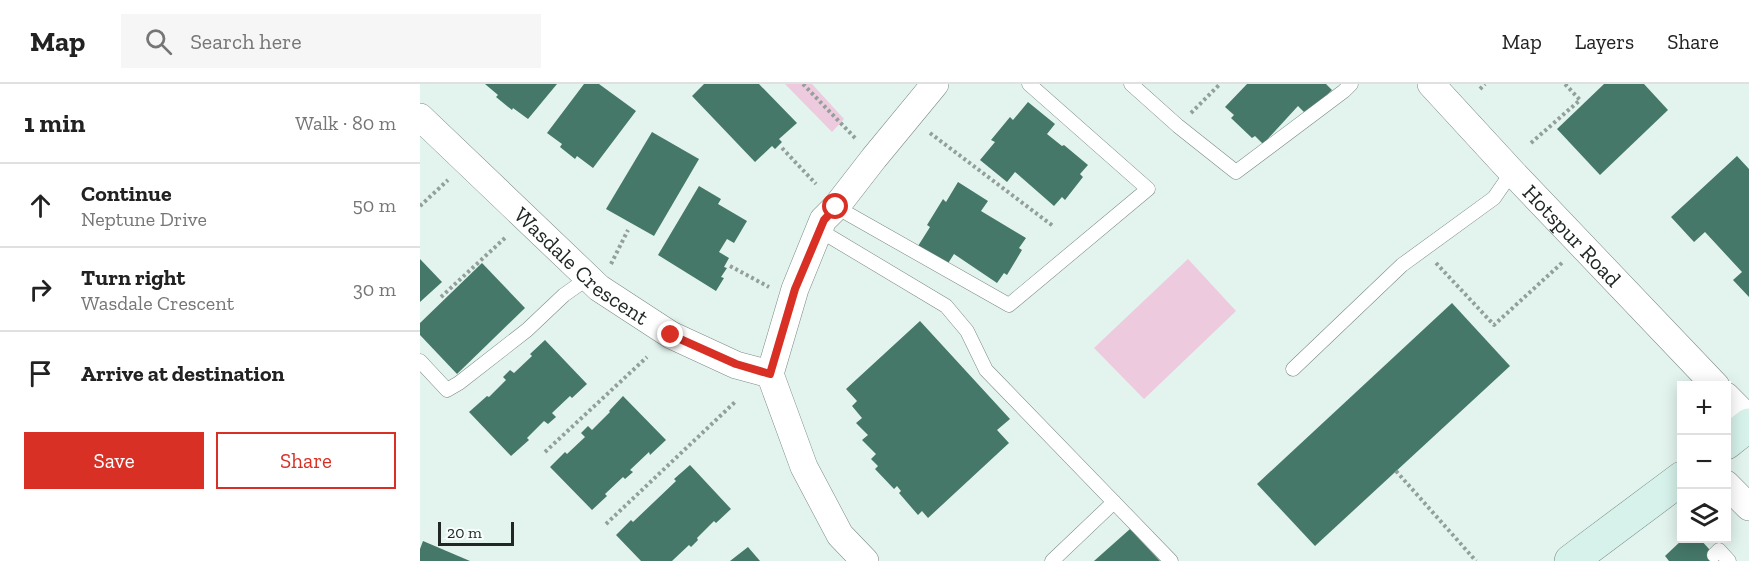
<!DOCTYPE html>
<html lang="en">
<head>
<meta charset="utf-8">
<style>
	body { margin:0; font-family:"Zilla Slab",serif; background:#f6f6f6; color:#222 }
	.controls { position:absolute; right:18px; bottom:18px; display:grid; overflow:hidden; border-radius:0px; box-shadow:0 3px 15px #0003 }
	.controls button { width:54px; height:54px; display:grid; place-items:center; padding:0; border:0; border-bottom:2px solid #e0e0e0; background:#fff; color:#222; font:30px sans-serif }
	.scale { position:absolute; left:18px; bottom:15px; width:76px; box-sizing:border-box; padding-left:6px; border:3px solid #202725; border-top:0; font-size:16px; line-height:21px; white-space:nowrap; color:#202725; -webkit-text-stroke:4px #f8fffc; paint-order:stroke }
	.stop { position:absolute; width:18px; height:18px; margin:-14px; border:4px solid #d93025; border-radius:50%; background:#fff }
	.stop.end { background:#d93025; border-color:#fff; box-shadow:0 2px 6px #0008 }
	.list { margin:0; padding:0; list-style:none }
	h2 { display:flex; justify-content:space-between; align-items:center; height:78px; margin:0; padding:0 24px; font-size:26px }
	h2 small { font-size:20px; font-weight:400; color:#767676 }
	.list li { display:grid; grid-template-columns:39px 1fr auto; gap:18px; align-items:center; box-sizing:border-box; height:84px; padding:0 24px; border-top:2px solid #e0e0e0 }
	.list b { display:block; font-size:22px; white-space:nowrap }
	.list p { margin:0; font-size:20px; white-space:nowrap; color:#767676 }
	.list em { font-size:20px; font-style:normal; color:#767676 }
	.actions { display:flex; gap:12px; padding:18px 24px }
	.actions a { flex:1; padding:14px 0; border:2px solid #d93025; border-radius:0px; text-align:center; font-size:21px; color:#d93025 }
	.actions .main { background:#d93025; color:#fff }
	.icon { flex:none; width:33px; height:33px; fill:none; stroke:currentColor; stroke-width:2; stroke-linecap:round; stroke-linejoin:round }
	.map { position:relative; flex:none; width:1329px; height:477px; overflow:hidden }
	header { display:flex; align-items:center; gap:36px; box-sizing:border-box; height:84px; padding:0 30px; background:#fff; border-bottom:2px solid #e0e0e0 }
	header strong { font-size:28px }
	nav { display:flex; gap:33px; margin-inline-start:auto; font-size:21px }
	.search { width:420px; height:54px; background:#f6f6f6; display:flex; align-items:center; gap:15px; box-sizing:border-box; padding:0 21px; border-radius:0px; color:#767676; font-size:22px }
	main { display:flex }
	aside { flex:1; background:#fff }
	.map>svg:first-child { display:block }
	.green { fill:#edcade }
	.building { fill:#457868 }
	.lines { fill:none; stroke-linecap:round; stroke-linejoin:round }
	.lane-casing { stroke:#7a8a84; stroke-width:15 }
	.street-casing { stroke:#7a8a84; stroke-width:28 }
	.secondary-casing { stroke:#7a8a84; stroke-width:34 }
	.path { stroke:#929f9a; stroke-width:4; stroke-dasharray:3 3; stroke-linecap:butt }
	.lane { stroke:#fff; stroke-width:14 }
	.street { stroke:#fff; stroke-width:27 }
	.secondary { stroke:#d6f2ea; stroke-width:33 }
	.route { stroke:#d93025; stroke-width:8 }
	.labels { text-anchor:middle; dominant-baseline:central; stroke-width:4.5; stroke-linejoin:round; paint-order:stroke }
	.street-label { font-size:22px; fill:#202725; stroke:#f8fffc }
</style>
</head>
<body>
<header>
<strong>Map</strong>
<div class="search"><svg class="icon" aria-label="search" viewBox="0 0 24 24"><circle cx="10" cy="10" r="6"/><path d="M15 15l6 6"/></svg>Search here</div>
<nav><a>Map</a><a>Layers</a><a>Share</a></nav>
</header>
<main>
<aside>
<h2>1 min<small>Walk · 80 m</small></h2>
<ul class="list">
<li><svg class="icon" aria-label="ahead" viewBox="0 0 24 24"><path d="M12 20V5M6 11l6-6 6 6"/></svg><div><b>Continue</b><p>Neptune Drive</p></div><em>50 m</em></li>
<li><svg class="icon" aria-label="right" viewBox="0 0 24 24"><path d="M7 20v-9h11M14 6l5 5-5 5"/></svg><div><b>Turn right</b><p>Wasdale Crescent</p></div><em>30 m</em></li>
<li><svg class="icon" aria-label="arrive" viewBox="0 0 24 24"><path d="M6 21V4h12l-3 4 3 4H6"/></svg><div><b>Arrive at destination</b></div></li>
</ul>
<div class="actions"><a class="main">Save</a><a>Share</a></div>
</aside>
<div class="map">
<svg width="1329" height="477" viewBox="0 0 1329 477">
	<rect width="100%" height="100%" fill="#e3f4ee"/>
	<g class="green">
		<polygon points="365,0 392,0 424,35 412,48"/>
		<polygon points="768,175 816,227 724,315 674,264"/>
	</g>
	<g class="building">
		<polygon points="65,0 137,0 108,35 93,24 92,26 76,13 78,11"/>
		<polygon points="164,0 179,0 216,27 173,84 157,72 155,75 140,63 142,60 127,49"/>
		<polygon points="284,0 339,0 377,39 359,55 362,58 355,65 352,62 335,78 272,12"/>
		<polygon points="827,0 906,0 912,6 887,31 878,22 843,60 835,52 832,54 811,34 814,31 805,23"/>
		<polygon points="1184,0 1224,0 1248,26 1180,91 1137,45"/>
		<polygon points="608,18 635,40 627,50 642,62 644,61 668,81 660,90 663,93 645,116 642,113 634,122 595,88 587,98 560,76 575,58 571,56 590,33 593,36"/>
		<polygon points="232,48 279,75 234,152 186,125"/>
		<polygon points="1317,72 1329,85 1329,213 1313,196 1322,188 1285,148 1274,158 1251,133"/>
		<polygon points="538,98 568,117 561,127 606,154 599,164 602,166 587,191 584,189 577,199 534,170 527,181 498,162 510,143 507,141 523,115 526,118"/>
		<polygon points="279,102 301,115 298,120 327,137 314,159 307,155 299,168 309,174 304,183 307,184 301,193 304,194 296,207 238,171"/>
		<polygon points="0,175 22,198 0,218"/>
		<polygon points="62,179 105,224 37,290 0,251 0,239"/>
		<polygon points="1032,219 1090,282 895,462 837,400"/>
		<polygon points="500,237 590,335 577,346 589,359 508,434 502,427 498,431 479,409 481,407 477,402 474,405 455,385 458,382 451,375 456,370 442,356 448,351 436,339 442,334 432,322 437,317 426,305"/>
		<polygon points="125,256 167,300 152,314 150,312 132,329 136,333 128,340 124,337 107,354 109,356 91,372 49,328 67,312 69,313 86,296 83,293 90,286 94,289 112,272 110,270"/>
		<polygon points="203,312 246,356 230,371 229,368 210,386 213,388 205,395 203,393 185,410 187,412 172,426 130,383 145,368 147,370 165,353 161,349 168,342 172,346 190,328 189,327"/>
		<polygon points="270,381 311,425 296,439 294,437 277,454 278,456 271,463 269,461 252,477 221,477 196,451 211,436 213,438 256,397 254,395"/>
		<polygon points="710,445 740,477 674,477"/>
		<polygon points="1264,454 1279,454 1300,477 1249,477 1245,472"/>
		<polygon points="3,457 50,477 0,477 0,465"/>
		<polygon points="328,463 340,477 310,477"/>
	</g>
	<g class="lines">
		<defs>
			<g id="lane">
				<polyline points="711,0 758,42 816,88 924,7 931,0"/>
				<polyline points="416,123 589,221 728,105 609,0"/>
				<polyline points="399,146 526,222 547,247 566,286 751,477"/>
				<polyline points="0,277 27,306 39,299 107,246 144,211 168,194"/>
				<polyline points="873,285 982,181 1074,114 1092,88"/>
				<polyline points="1294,471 1299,466 1309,477"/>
				<polyline points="632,477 694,418"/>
			</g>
			<g id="street">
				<path id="s1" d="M 1011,0 L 1092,88 L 1296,302"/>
				<path id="s2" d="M 0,33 L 179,204 L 251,251 L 316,281 L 350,290"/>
				<polyline points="1306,312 1329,335"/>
				<polyline points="1306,400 1329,423"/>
				<polyline points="445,477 420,451 384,383 350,290 375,205 403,136 416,123 454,74 515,0"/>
			</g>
			<g id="secondary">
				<polyline points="1306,359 1329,341"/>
				<polyline points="1151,477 1262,394"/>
			</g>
		</defs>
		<use href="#lane" class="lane-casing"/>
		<use href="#street" class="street-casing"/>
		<use href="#secondary" class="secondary-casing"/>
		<g class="path">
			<polyline points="383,0 437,56"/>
			<polyline points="1060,5 1065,0"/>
			<polyline points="771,29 800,0"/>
			<polyline points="510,49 633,142"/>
			<polyline points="1111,59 1160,16 1145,0"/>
			<polyline points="362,64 396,100"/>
			<polyline points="0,122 28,96"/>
			<polyline points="1016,179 1074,241 1144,177"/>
			<polyline points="191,180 208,146"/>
			<polyline points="310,182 349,203"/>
			<polyline points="21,213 86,153"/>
			<polyline points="125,368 227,273"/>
			<polyline points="976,387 1056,477"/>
			<polyline points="186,440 315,318"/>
		</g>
		<use href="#lane" class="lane"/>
		<use href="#street" class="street"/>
		<use href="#secondary" class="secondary"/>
	</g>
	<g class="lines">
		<polyline class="route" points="251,251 316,280 350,290 375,205 404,136 416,123"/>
	</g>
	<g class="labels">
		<g class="street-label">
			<text stroke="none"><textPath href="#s1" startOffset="207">Hotspur Road</textPath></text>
			<text stroke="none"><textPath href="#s2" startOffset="220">Wasdale Crescent</textPath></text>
		</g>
	</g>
</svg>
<div class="controls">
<button>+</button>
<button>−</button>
<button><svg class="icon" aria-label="layers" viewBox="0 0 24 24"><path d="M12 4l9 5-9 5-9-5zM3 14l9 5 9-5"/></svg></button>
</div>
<div class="scale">20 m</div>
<div class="stop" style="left:416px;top:123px"></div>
<div class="stop end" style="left:251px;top:251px"></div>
</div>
</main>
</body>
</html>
